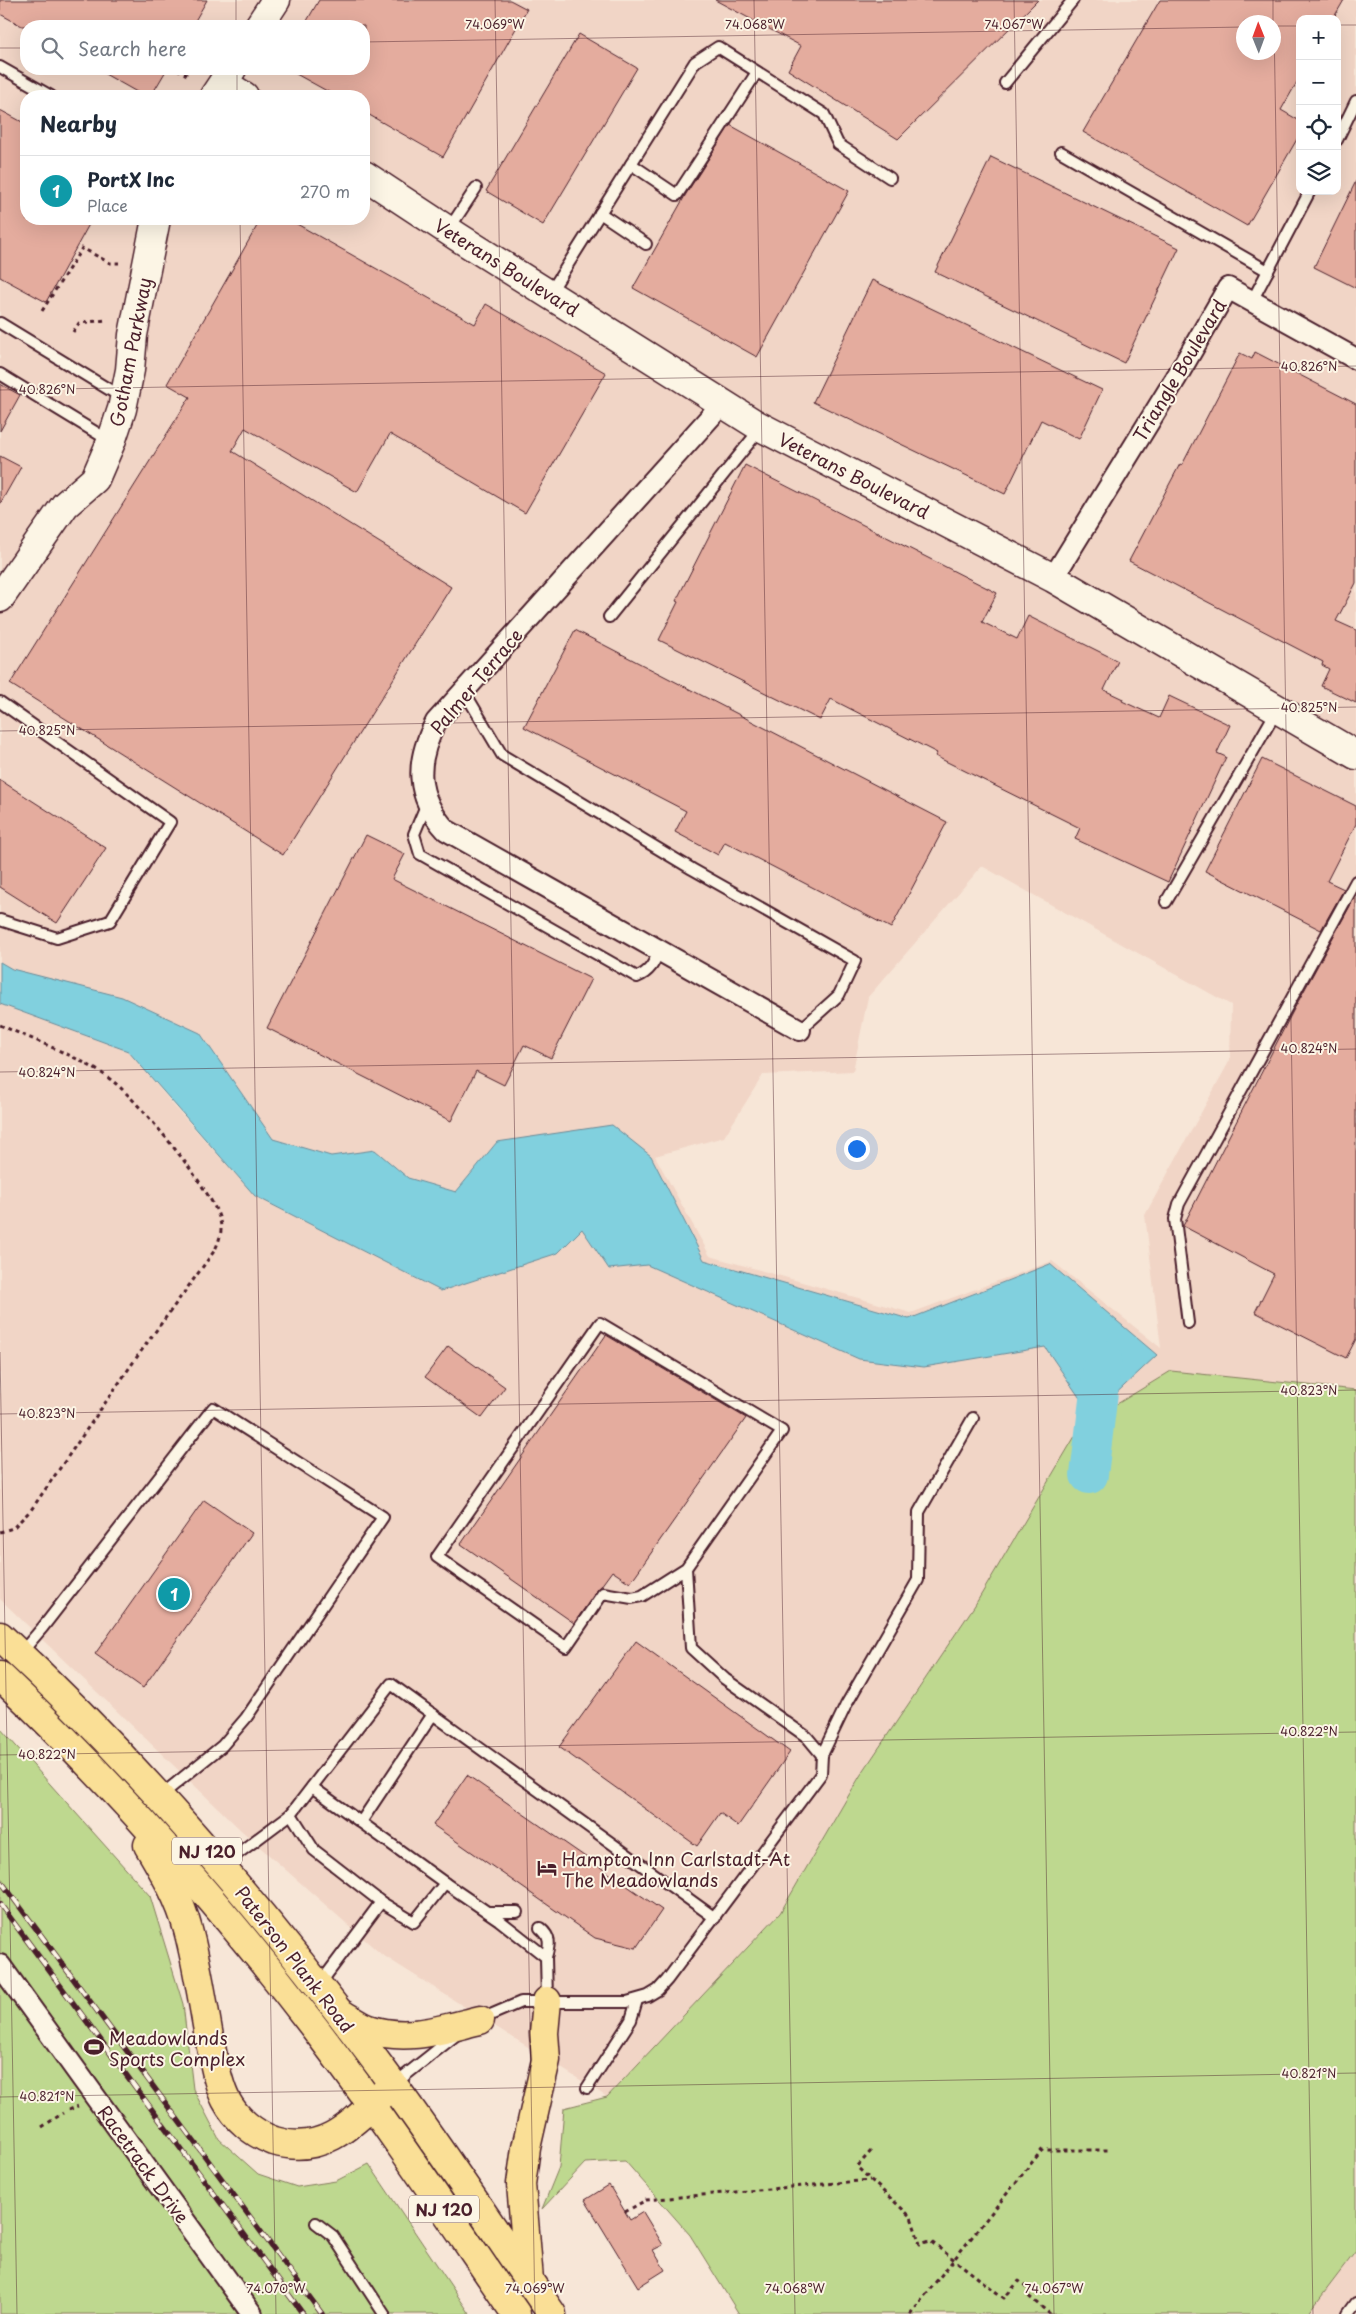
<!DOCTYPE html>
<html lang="en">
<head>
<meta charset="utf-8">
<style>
	body { margin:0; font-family:"Playpen Sans",sans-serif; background:#f2f2f3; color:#1f2937 }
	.controls { position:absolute; right:15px; top:15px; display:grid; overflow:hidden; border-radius:10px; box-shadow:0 5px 20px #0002 }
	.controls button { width:45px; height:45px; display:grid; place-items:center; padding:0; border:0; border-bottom:1px solid #e0e1e3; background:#fff; color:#1f2937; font:25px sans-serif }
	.compass { position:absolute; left:1236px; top:15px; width:45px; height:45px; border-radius:50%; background:#fff; box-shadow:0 5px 20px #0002; rotate:359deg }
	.you { position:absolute; left:856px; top:1148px; width:18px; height:18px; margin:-12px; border:4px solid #fff; border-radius:50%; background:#1a73e8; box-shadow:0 0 0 8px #1a73e833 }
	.badge { display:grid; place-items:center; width:32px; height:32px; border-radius:50%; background:#db2777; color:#fff; font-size:16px; font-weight:700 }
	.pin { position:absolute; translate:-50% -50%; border:2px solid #fff; box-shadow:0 1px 5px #0006 }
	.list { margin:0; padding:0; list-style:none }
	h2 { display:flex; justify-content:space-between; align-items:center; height:65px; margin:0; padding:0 20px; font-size:21px }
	h2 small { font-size:16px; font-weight:400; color:#747a83 }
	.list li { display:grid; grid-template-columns:32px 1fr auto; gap:15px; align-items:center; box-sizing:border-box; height:70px; padding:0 20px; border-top:1px solid #e0e1e3 }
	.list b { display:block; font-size:19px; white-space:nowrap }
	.list p { margin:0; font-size:16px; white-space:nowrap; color:#747a83 }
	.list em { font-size:16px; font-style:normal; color:#747a83 }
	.icon { flex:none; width:28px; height:28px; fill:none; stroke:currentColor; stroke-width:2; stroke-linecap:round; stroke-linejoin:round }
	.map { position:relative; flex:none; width:1356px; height:2314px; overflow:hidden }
	.search { position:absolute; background:#fff; box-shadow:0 5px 20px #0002; left:20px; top:20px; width:350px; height:55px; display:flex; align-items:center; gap:12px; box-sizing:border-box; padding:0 18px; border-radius:20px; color:#747a83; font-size:19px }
	.panel { position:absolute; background:#fff; box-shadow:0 5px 20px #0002; left:20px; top:90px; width:350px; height:135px; border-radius:20px }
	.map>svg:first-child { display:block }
	.built { fill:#f1d5c6; fill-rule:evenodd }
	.green { fill:#bed88f; stroke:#847c5d }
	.water { fill:#81d0de; stroke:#6b8996 }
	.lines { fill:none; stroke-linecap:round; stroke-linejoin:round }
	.river { stroke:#81d0de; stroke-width:38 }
	.building { fill:#e4ac9e; stroke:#4a1f2b; fill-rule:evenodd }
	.lane-casing { stroke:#4a1f2b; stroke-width:14 }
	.street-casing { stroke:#4a1f2b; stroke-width:24 }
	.secondary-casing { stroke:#4a1f2b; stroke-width:31 }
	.primary-casing { stroke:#4a1f2b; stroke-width:31 }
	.path { stroke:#4a1f2b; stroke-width:3; stroke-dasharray:4 4; stroke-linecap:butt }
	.lane { stroke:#fcf5e5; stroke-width:10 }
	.street { stroke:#fcf5e5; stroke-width:20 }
	.secondary { stroke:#fcf5e5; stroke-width:28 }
	.primary { stroke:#fadf96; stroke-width:28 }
	.rail-casing { stroke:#4a1f2b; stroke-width:5.5 }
	.rail { stroke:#fcf5e5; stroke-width:4; stroke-dasharray:11; stroke-linecap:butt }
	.ticks { fill:none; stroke:#4a1f2b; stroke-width:1; stroke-opacity:0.45 }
	.labels { text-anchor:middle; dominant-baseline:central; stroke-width:4; stroke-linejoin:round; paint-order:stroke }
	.shield { fill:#fcf5e5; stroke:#7f5f63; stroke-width:1 }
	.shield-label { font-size:16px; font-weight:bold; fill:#4a1f2b }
	.street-label { font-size:18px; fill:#4a1f2b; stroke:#fcf5e5 }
	.poi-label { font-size:18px; fill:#4a1f2b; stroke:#fcf5e5; text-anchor:start }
	.ticks-label { font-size:12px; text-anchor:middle; fill:#4a1f2b; stroke:#fcf5e5; stroke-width:4; stroke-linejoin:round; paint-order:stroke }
</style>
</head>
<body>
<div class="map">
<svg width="1356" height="2314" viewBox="0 0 1356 2314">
	<rect width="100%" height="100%" fill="#f7e6d7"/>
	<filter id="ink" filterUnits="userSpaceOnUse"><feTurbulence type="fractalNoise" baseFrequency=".02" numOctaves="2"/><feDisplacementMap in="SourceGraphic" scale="10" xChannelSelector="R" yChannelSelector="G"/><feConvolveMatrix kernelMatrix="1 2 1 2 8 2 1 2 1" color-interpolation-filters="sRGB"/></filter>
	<g filter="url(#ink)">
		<g class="built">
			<path d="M 0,0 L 1356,0 L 1356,1390 L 1171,1371 L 975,1605 L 860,1776 L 780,1913 L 607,2097 L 381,1954 L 243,1832 L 0,1599 L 0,1004 L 128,1051 L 175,1107 L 255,1196 L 441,1291 L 558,1253 L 582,1229 L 609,1269 L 647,1265 L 859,1359 L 924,1367 L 1045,1347 L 1092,1415 L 1050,1264 L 909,1319 L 704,1260 L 651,1156 L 497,1142 L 456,1192 L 408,1178 L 375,1150 L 331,1156 L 273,1139 L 200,1033 L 11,969 L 0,962 ZM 1300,19 L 1337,19 L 1337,191 L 1300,191 ZM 1244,22 L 1274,22 L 1274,52 L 1244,52 ZM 26,26 L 364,26 L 364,69 L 26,69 ZM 26,96 L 364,96 L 364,219 L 26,219 ZM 982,866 L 1231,1005 L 1230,1060 L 1145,1215 L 1161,1348 L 1052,1261 L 911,1313 L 710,1256 L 655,1156 L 724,1137 L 763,1075 L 853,1071 L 868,997 Z"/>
			<polygon points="1356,2251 1356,2314 1308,2314"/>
		</g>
		<g class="green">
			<polygon points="1171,1371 1356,1390 1356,2251 1308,2314 739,2314 690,2235 625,2161 585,2163 542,2209 559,2167 564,2108 607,2097 780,1913 860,1776 975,1605 1081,1426"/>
			<polygon points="0,1728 150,1896 183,2004 193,2089 219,2139 258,2174 297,2187 336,2181 369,2164 470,2314 0,2314"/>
		</g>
		<polygon class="water" points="0,962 12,969 122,997 200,1033 273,1139 331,1156 375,1150 408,1178 456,1192 497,1142 612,1125 651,1156 704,1260 909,1319 1050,1264 1157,1355 1092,1416 1045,1347 924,1367 859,1359 647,1265 609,1269 582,1229 558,1253 441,1291 255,1196 128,1051 0,1004"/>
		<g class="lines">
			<polyline class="river" points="1089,1475 1103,1359"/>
		</g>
		<g class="building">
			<polygon points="0,0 207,0 192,26 22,26 0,14"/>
			<polygon points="319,0 510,0 527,9 443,157 364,112 364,96 336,96 287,69 364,69 364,26 304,26"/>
			<polygon points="715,0 1038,0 898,139 788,70 801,46"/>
			<path d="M 1160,0 L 1344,0 L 1333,19 L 1300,19 L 1300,77 L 1281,110 L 1300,121 L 1300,134 L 1247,226 L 1083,132 ZM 1244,22 L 1274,22 L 1274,52 L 1244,52 Z"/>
			<polygon points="579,34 637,68 543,225 486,191"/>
			<polygon points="96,69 167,69 151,96 144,96"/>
			<polygon points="0,110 26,124 26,219 92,219 46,302 0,277"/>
			<polygon points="730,125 849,191 757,357 633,288 686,194"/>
			<polygon points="991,157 1179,248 1124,363 935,272"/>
			<polygon points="1356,181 1356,288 1314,267"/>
			<polygon points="261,219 288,219 475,324 486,304 606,373 525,513 390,434 357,492 245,428 232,451 451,587 283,855 10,684 190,397 167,384"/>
			<polygon points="872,280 1102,390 1079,439 1041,420 1005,494 813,402"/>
			<polygon points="1255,352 1356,404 1356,583 1336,621 1356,630 1356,703 1321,686 1329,669 1322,665 1323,662 1129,561 1180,464 1182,465 1240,353 1252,359"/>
			<polygon points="0,384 20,395 0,431"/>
			<polygon points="0,456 21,467 0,504"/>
			<polygon points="745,465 997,593 982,622 1017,639 1028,616 1118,661 1104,690 1123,699 1122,701 1159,718 1169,696 1230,725 1217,753 1226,757 1168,882 1075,839 1080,828 935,756 937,753 831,699 820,720 659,640 678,602 676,601"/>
			<polygon points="575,630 947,822 891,928 725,842 718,855 675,832 686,811 524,727"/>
			<polygon points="1262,759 1356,806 1356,824 1327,881 1344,889 1321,930 1205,871"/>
			<polygon points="0,780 106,848 57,923 0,887"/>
			<polygon points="366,835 405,854 392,879 591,979 551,1058 524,1045 504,1085 476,1071 451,1121 267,1028"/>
			<polygon points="1356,895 1356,1339 1346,1358 1255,1312 1274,1274 1183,1226 1293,1011"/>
			<polygon points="606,1335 746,1418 630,1583 612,1571 574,1623 461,1544"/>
			<polygon points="448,1346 505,1387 482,1418 425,1377"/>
			<polygon points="204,1500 252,1533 143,1688 95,1654"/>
			<polygon points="636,1641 790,1752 738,1826 720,1813 697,1846 559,1747"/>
			<polygon points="467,1775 662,1910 636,1948 595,1938 433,1825"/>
			<polygon points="609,2185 630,2220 643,2212 663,2245 653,2250 665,2270 638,2287 585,2200"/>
		</g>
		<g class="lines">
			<defs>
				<g id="lane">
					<polyline points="0,67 51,96"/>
					<polyline points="1005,83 1073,0"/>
					<polyline points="1337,140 1356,101"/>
					<polyline points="1061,152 1268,271"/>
					<polyline points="631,164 677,195 757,72"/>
					<polyline points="600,213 646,244"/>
					<polyline points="449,229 476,188"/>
					<polyline points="550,293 695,62 718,47 824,114 838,144 890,178"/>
					<polyline points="1252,301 1310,191"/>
					<polyline points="0,323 123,398"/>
					<polyline points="0,374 110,441"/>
					<polyline points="609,617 761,428"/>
					<polyline points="464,691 502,755 692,869 855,961 839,995 800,1030"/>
					<polyline points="0,702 170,822 110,921 57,938 0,920"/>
					<path d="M 427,803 L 414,834 L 420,854 L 637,977 C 650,972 654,963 659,951"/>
					<polyline points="1166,902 1277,710"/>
					<polyline points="1188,1323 1175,1219 1179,1204 1356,881"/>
					<polyline points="20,1654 43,1627 213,1408 383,1517 246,1718 222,1746 159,1797"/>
					<polyline points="822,1755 846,1705 918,1580 919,1512 973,1418"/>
					<polyline points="312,1787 445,1883"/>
					<polyline points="291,1814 314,1850 381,1902 414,1922 445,1883 499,1920 546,1957 547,2000"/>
					<polyline points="361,1822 433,1714"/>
					<polyline points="221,1866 291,1814 391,1684 715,1918"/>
					<polyline points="488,1912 517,1912"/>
					<path d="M 540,1928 C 551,1937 550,1944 546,1957"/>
					<polyline points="319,1985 381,1902"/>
					<polyline points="481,2019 521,2002 627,2002 648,1996 658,1990 667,1980 821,1774 822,1755 807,1737 725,1679 691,1648 686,1568 782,1431 600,1323 437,1557 566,1647 603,1593 632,1598 642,1596 686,1568"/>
					<polyline points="393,2085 456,2035"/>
					<polyline points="587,2088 631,2020 637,2000"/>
					<polyline points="316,2223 333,2236 384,2314"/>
					<polyline points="1348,2314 1356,2303"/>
				</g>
				<g id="street">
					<path d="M 723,403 L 436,722 C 415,762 415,796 446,830 L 800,1030"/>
					<polyline points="1053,578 1176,378 1228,288 1356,359"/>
					<polyline points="0,1965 252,2314"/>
				</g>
				<g id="secondary">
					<polyline points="259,26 276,0"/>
					<polyline points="223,83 244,96"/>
					<polyline points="214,96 232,69"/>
					<polyline points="364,175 458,237 757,425 1053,578 1356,755"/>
					<polyline points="0,598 65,505 95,479 111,442 122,409 130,370 133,335 156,219"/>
				</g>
				<g id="primary">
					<path d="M 0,1636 C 141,1766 267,1914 381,2068 C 440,2148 495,2232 552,2314"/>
					<path d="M 0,1676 C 114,1784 218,1902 314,2027 C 385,2120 450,2218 516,2314"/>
					<path d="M 148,1845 C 164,1872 180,1899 188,1930 C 198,1967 203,2005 210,2042 C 214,2061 217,2082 226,2100 C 236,2119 254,2134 274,2141 C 323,2156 352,2124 384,2093"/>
					<path d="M 342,2014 C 351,2019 360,2026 369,2029 C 407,2042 443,2029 480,2020"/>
					<polyline points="529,2280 521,2184 526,2148 546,2060 544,2033 547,2001"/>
				</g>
			</defs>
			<use href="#lane" class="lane-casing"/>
			<use href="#street" class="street-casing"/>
			<use href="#secondary" class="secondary-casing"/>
			<use href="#primary" class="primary-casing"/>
			<g class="path">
				<polyline points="177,69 187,75"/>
				<polyline points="42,311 82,248 110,263 119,263"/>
				<polyline points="73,332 79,323 107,320"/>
				<path d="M 0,1025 C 35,1041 85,1058 115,1083 C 139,1102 215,1193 220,1221 C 223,1231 219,1241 215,1250 L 139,1354 L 31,1510 L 13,1528 L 0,1532"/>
				<polyline points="69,2110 78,2106"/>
				<polyline points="42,2127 63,2113"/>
				<polyline points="871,2151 857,2167 911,2217 920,2244 930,2241 1004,2298 1019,2281 1030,2291 1027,2295 1050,2314"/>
				<polyline points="625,2212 646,2200 870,2180"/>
				<polyline points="910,2314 1042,2150 1109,2150"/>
			</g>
			<use href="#lane" class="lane"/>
			<use href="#street" class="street"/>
			<use href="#secondary" class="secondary"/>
			<use href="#primary" class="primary"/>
			<defs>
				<g id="rail">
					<polyline points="0,1880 322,2314"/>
					<polyline points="0,1904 303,2314"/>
				</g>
			</defs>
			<use href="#rail" class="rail-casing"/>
			<use href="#rail" class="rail"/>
		</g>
	</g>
	<path class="ticks" d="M 236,0 L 236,26M 495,0 L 535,2314M 754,0 L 795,2314M 1014,0 L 1054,2314M 1273,0 L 1273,22M 1274,23 L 1313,2314M 1337,25 L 1356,25M 1274,26 L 1300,26M 364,42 L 1244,27M 0,48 L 26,48M 237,69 L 237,96M 240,219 L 276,2314M 0,390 L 1356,366M 0,731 L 1356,707M 0,1072 L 1356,1049M 0,1352 L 17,2314M 0,1414 L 1356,1390M 0,1755 L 1356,1732M 0,2097 L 1356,2073"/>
	<defs>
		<symbol id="hotel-bare" viewBox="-9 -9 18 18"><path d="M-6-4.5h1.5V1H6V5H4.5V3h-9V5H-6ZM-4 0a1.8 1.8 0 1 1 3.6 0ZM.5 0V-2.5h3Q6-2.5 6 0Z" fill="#4a1f2b" stroke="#fcf5e5" stroke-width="2.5" paint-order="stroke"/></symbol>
		<symbol id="stadium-bare" viewBox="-9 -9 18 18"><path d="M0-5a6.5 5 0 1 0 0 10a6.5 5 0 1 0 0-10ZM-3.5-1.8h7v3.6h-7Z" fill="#4a1f2b" stroke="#fcf5e5" stroke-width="2.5" paint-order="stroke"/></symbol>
	</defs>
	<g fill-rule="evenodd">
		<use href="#hotel-bare" x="533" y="1854" width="28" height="28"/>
		<use href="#stadium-bare" x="80" y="2033" width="28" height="28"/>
	</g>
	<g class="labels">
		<g class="shield">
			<rect x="172" y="1837.5" width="70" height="27" rx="4"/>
			<rect x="409" y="2195.5" width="70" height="27" rx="4"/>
		</g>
		<g class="shield-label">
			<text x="207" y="1851">NJ 120</text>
			<text x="444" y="2209">NJ 120</text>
		</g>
		<g class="street-label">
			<text transform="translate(507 267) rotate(32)">Veterans Boulevard</text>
			<text transform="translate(130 352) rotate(-79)">Gotham Parkway</text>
			<text transform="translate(1179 370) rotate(-59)">Triangle Boulevard</text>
			<text transform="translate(854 475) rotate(27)">Veterans Boulevard</text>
			<text transform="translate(476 681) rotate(-50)">Palmer Terrace</text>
			<text transform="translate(295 1959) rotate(52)">Paterson Plank Road</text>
			<text transform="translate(144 2164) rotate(54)">Racetrack Drive</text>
		</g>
		<g class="poi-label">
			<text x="562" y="1858">Hampton Inn Carlstadt-At<tspan x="562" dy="21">The Meadowlands</tspan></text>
			<text x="109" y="2037">Meadowlands<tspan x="109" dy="21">Sports Complex</tspan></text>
		</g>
	</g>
	<g class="ticks-label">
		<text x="495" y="29">74.069°W</text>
		<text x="755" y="29">74.068°W</text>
		<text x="1014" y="29">74.067°W</text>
		<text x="1309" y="371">40.826°N</text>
		<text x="47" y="394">40.826°N</text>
		<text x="1309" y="712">40.825°N</text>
		<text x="47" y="735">40.825°N</text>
		<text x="1309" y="1053">40.824°N</text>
		<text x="47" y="1077">40.824°N</text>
		<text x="1309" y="1395">40.823°N</text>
		<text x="47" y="1418">40.823°N</text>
		<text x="1309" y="1736">40.822°N</text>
		<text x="47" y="1759">40.822°N</text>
		<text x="1309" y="2078">40.821°N</text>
		<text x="47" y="2101">40.821°N</text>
		<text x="276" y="2293">74.070°W</text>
		<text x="535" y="2293">74.069°W</text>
		<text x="795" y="2293">74.068°W</text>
		<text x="1054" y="2293">74.067°W</text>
	</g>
</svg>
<div class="controls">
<button>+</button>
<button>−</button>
<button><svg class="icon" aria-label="locate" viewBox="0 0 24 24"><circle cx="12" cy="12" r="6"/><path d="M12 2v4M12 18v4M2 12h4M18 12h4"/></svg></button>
<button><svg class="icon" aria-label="layers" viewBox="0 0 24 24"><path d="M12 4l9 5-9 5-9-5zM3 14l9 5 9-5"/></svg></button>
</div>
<svg class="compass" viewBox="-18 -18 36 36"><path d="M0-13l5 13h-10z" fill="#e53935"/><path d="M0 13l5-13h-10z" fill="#747a83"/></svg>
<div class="you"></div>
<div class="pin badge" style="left:174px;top:1594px;background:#0f9aa8">1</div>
<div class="search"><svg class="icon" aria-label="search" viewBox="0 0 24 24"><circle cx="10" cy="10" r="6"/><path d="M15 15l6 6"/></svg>Search here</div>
<section class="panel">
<h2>Nearby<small></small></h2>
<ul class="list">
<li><span class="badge" style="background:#0f9aa8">1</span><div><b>PortX Inc</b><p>Place</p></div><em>270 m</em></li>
</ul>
</section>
</div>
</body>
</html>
